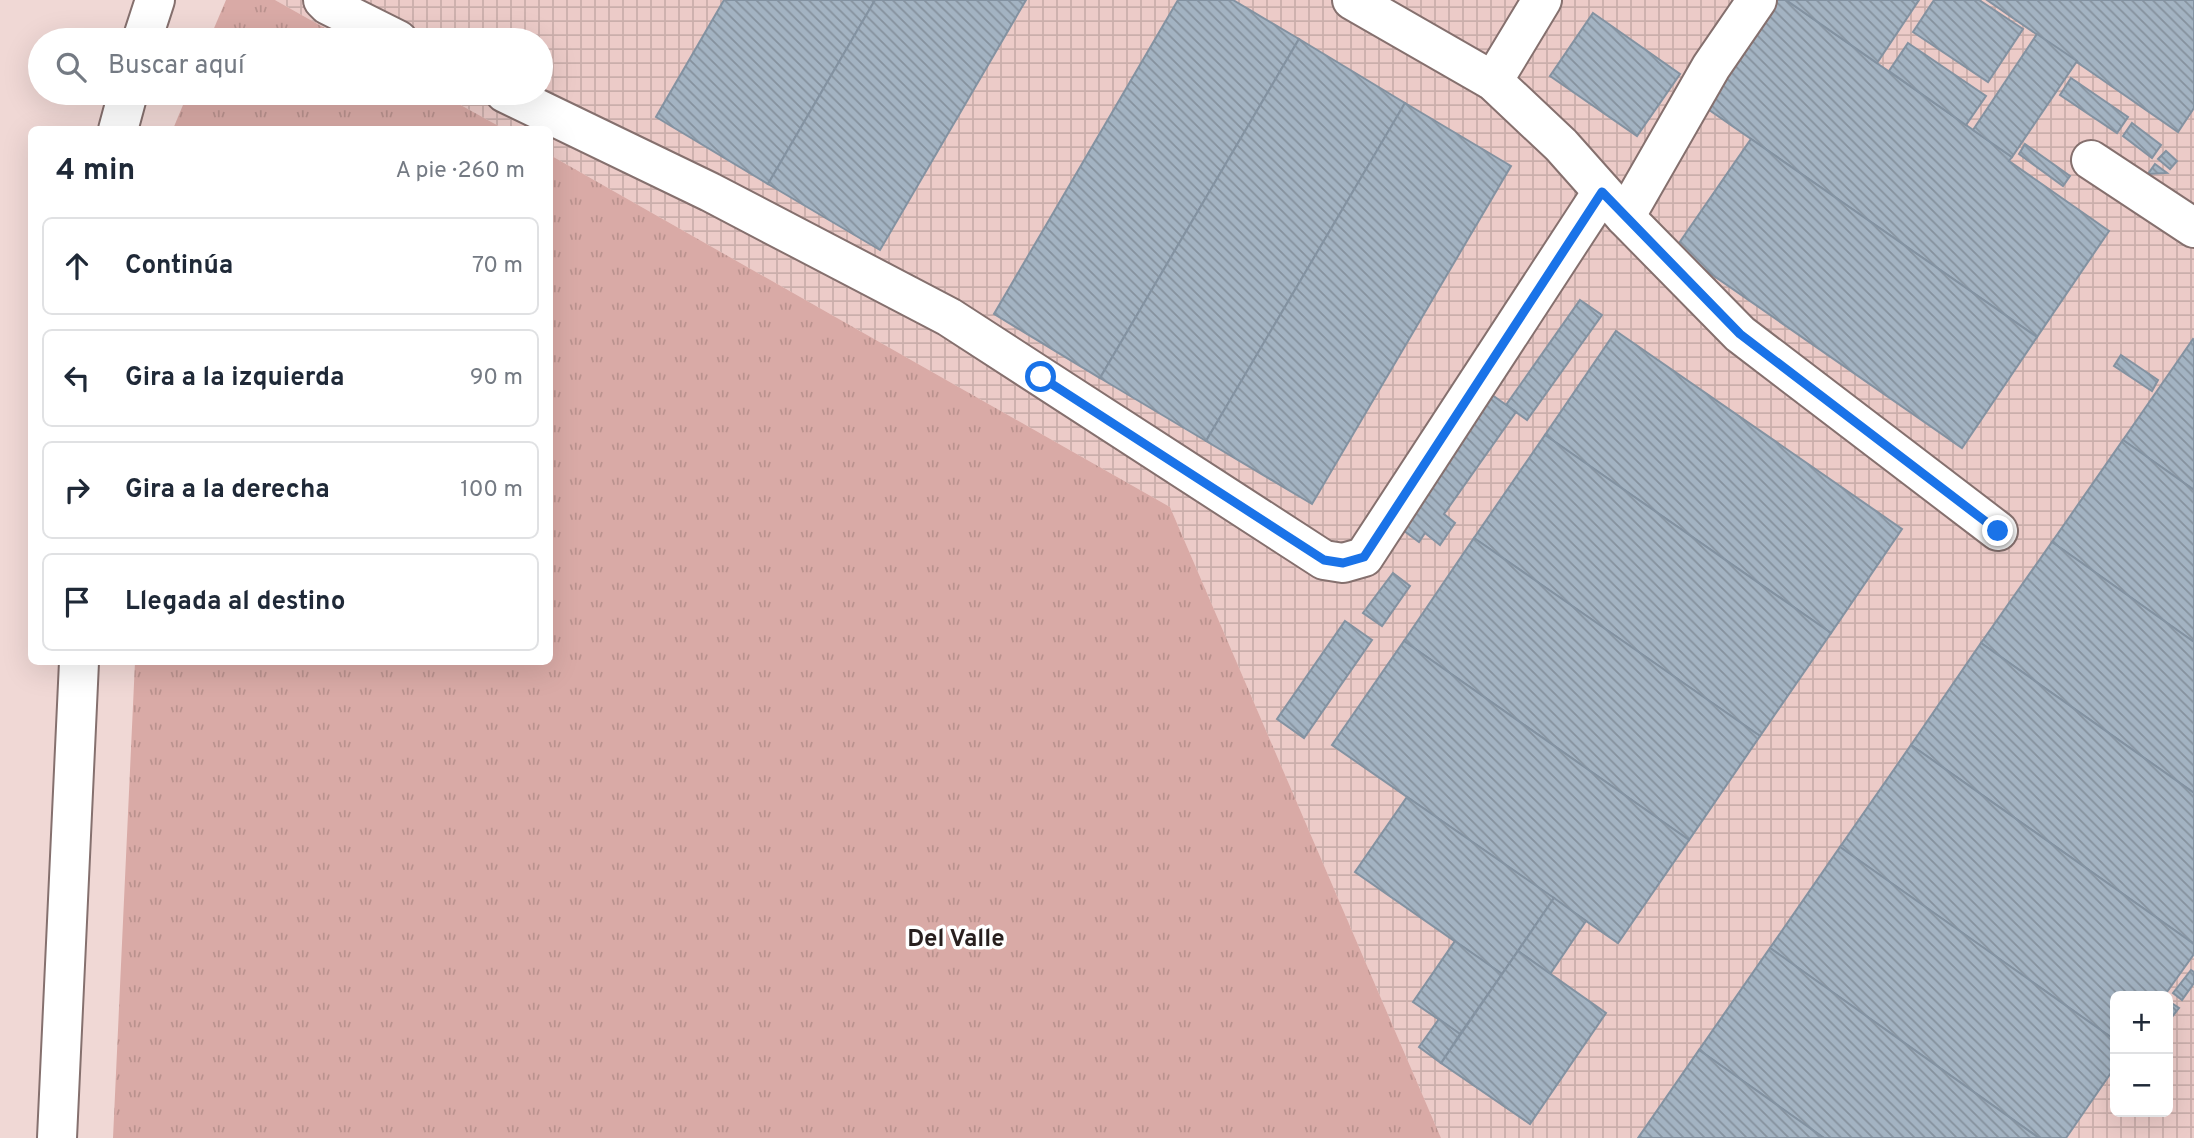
<!DOCTYPE html>
<html lang="es">
<head>
<meta charset="utf-8">
<style>
	body { margin:0; font-family:Overpass,sans-serif; background:#f6f6f7; color:#1f2937 }
	.controls { position:absolute; right:21px; bottom:21px; display:grid; overflow:hidden; border-radius:10px; box-shadow:0 7px 28px #0002 }
	.controls button { width:63px; height:63px; display:grid; place-items:center; padding:0; border:0; border-bottom:2px solid #e0e1e3; background:#fff; color:#1f2937; font:35px sans-serif }
	.stop { position:absolute; width:21px; height:21px; margin:-16px; border:5px solid #1a73e8; border-radius:50%; background:#fff }
	.stop.end { background:#1a73e8; border-color:#fff; box-shadow:0 2px 7px #0008 }
	.list { margin:0; padding:0; list-style:none }
	h2 { display:flex; justify-content:space-between; align-items:center; height:91px; margin:0; padding:0 28px; font-size:30px }
	h2 small { font-size:23px; font-weight:400; color:#747a83 }
	.list li { display:grid; grid-template-columns:46px 1fr auto; gap:21px; align-items:center; box-sizing:border-box; height:98px; margin:0 14px 14px; padding:0 14px; border:2px solid #e0e1e3; border-radius:10px }
	.list b { display:block; font-size:26px; white-space:nowrap }
	.list em { font-size:23px; font-style:normal; color:#747a83 }
	.icon { flex:none; width:38px; height:38px; fill:none; stroke:currentColor; stroke-width:2; stroke-linecap:round; stroke-linejoin:round }
	.map { position:relative; flex:none; width:2194px; height:1138px; overflow:hidden }
	.search { position:absolute; background:#fff; box-shadow:0 7px 28px #0002; left:28px; top:28px; width:525px; height:77px; display:flex; align-items:center; gap:18px; box-sizing:border-box; padding:0 24px; border-radius:38px; color:#747a83; font-size:26px }
	.panel { position:absolute; background:#fff; box-shadow:0 7px 28px #0002; left:28px; top:126px; width:525px; height:539px; border-radius:10px }
	.map>svg:first-child { display:block }
	.industrial { fill:url(#industrial-grid); fill-rule:evenodd }
	.grass { fill:url(#grass-tufts) }
	.building { fill:url(#building-back-hatch); stroke:#8392a1; stroke-width:2 }
	.lines { fill:none; stroke-linecap:round; stroke-linejoin:round }
	.minor-casing { stroke:#85706e; stroke-width:42 }
	.minor { stroke:#fff; stroke-width:38 }
	.route { stroke:#1a73e8; stroke-width:9 }
	.labels { text-anchor:middle; dominant-baseline:central; stroke-width:7; stroke-linejoin:round; paint-order:stroke }
	.neighbourhood-label { font-size:24px; font-weight:bold; fill:#281f1e; stroke:#fff }
</style>
</head>
<body>
<div class="map">
<svg width="2194" height="1138" viewBox="0 0 2194 1138">
	<defs>
		<pattern id="industrial-grid" width="8" height="8" patternUnits="userSpaceOnUse" patternTransform="scale(1.75)"><rect width="8" height="8" fill="#eccbc8"/><path d="M0 4h8M4 0v8" fill="none" stroke="#caaeab"/></pattern>
		<pattern id="grass-tufts" width="24" height="20" patternUnits="userSpaceOnUse" patternTransform="scale(1.75)"><rect width="24" height="20" fill="#d9aaa6"/><path d="M3 7l-1-3M5 7V3M7 7l1-3M15 17l-1-3M17 17v-4M19 17l1-3" fill="none" stroke="#ba928e"/></pattern>
		<pattern id="building-back-hatch" width="6" height="6" patternUnits="userSpaceOnUse" patternTransform="scale(1.75)"><rect width="6" height="6" fill="#a3b3c2"/><path d="M-1 5l2 2M0 0l6 6M5-1l2 2" fill="none" stroke="#85919d"/></pattern>
	</defs>
	<rect width="100%" height="100%" fill="#f0d8d5"/>
	<path class="industrial" d="M 275,0 L 2194,0 L 2194,1138 L 1441,1138 L 1170,507 L 550,155 L 550,130 L 504,129 L 439,93 L 541,93 L 541,40 L 346,40 ZM 2115,996 L 2168,996 L 2168,1112 L 2115,1112 Z"/>
	<g class="grass">
		<polygon points="226,0 275,0 346,40 209,40"/>
		<polygon points="188,93 439,93 504,129 173,129"/>
		<polygon points="550,155 1170,507 1441,1138 113,1138 135,662 550,662"/>
	</g>
	<g class="building">
		<polygon points="724,0 875,0 768,184 656,117"/>
		<polygon points="875,0 1026,0 880,250 768,184"/>
		<polygon points="1178,0 1233,0 1299,39 1100,378 994,314"/>
		<polygon points="1773,0 1786,0 2012,157 2009,161 2109,231 2037,337 1702,105"/>
		<polygon points="1786,0 1919,0 1877,63"/>
		<polygon points="1934,0 1979,0 2023,29 1988,82 1913,32"/>
		<polygon points="1987,0 2194,0 2194,108 2178,132"/>
		<polygon points="1593,13 1680,74 1637,136 1550,76"/>
		<polygon points="2037,34 2077,61 2012,157 1973,130"/>
		<polygon points="1299,39 1405,103 1206,441 1100,378"/>
		<polygon points="1908,43 1986,96 1966,125 1889,71"/>
		<polygon points="2071,78 2128,117 2117,133 2060,95"/>
		<polygon points="1405,103 1511,166 1312,504 1206,441"/>
		<polygon points="2132,123 2161,145 2152,158 2123,136"/>
		<polygon points="1751,139 2037,337 1962,448 1675,249"/>
		<polygon points="2025,144 2070,176 2063,186 2019,154"/>
		<polygon points="2166,151 2177,161 2170,169 2158,159"/>
		<polygon points="2155,164 2167,173 2148,174"/>
		<polygon points="1580,300 1602,315 1527,420 1506,405"/>
		<polygon points="1616,331 1902,529 1831,633 1545,435"/>
		<polygon points="2193,339 2194,340 2194,490 2123,440"/>
		<polygon points="2121,355 2158,380 2152,391 2114,366"/>
		<polygon points="1488,392 1516,412 1444,514 1455,523 1440,545 1425,533 1419,542 1395,524"/>
		<polygon points="1545,435 1831,633 1760,736 1474,538"/>
		<polygon points="2123,440 2194,490 2194,642 2052,542"/>
		<polygon points="1474,538 1760,736 1689,840 1404,641"/>
		<polygon points="2052,542 2194,642 2194,793 1981,643"/>
		<polygon points="1393,573 1410,586 1382,626 1363,613"/>
		<polygon points="1345,621 1372,640 1304,738 1277,719"/>
		<polygon points="1404,641 1689,840 1618,943 1332,745"/>
		<polygon points="1981,643 2194,793 2194,944 1911,745"/>
		<polygon points="1911,745 2194,944 2194,954 2164,996 2115,996 2115,1040 1840,847"/>
		<polygon points="1407,797 1554,898 1502,974 1355,872"/>
		<polygon points="1840,847 2115,1040 2115,1067 2066,1138 2039,1138 1770,948"/>
		<polygon points="1554,898 1586,921 1550,974 1518,951"/>
		<polygon points="1455,941 1502,974 1460,1034 1413,1002"/>
		<polygon points="1770,948 2039,1138 1824,1138 1699,1050"/>
		<polygon points="1518,951 1606,1013 1530,1124 1441,1063"/>
		<polygon points="2191,970 2194,972 2194,983 2182,1000 2173,993"/>
		<polygon points="2170,1002 2179,1008 2168,1022 2168,1004"/>
		<polygon points="1439,1019 1460,1034 1441,1063 1419,1047"/>
		<polygon points="1699,1050 1824,1138 1638,1138"/>
	</g>
	<g class="lines">
		<defs>
			<g id="minor">
				<polyline points="323,0 328,5 398,40"/>
				<polyline points="1352,0 1493,81 1561,145 1625,217 1740,334 1998,531"/>
				<polyline points="142,40 155,0"/>
				<polyline points="1493,81 1542,0"/>
				<polyline points="505,93 710,192 949,317 1324,560 1343,563 1364,557 1602,192"/>
				<polyline points="118,130 128,93"/>
				<polyline points="2091,160 2194,228"/>
				<polyline points="1625,217 1711,67 1757,0"/>
				<polyline points="57,1138 79,662"/>
			</g>
		</defs>
		<use href="#minor" class="minor-casing"/>
		<use href="#minor" class="minor"/>
	</g>
	<g class="lines">
		<polyline class="route" points="1041,377 1324,560 1343,563 1364,557 1602,192 1740,334 1998,531"/>
	</g>
	<g class="labels">
		<g class="neighbourhood-label">
			<text x="956" y="940">Del Valle</text>
		</g>
	</g>
</svg>
<div class="controls">
<button>+</button>
<button>−</button>
</div>
<div class="stop" style="left:1041px;top:377px"></div>
<div class="stop end" style="left:1998px;top:531px"></div>
<div class="search"><svg class="icon" aria-label="search" viewBox="0 0 24 24"><circle cx="10" cy="10" r="6"/><path d="M15 15l6 6"/></svg>Buscar aquí</div>
<section class="panel">
<h2>4 min<small>A pie · 260 m</small></h2>
<ul class="list">
<li><svg class="icon" aria-label="ahead" viewBox="0 0 24 24"><path d="M12 20V5M6 11l6-6 6 6"/></svg><div><b>Continúa</b></div><em>70 m</em></li>
<li><svg class="icon" aria-label="left" viewBox="0 0 24 24"><path d="M17 20v-9H6M10 6l-5 5 5 5"/></svg><div><b>Gira a la izquierda</b></div><em>90 m</em></li>
<li><svg class="icon" aria-label="right" viewBox="0 0 24 24"><path d="M7 20v-9h11M14 6l5 5-5 5"/></svg><div><b>Gira a la derecha</b></div><em>100 m</em></li>
<li><svg class="icon" aria-label="arrive" viewBox="0 0 24 24"><path d="M6 21V4h12l-3 4 3 4H6"/></svg><div><b>Llegada al destino</b></div></li>
</ul>
</section>
</div>
</body>
</html>
